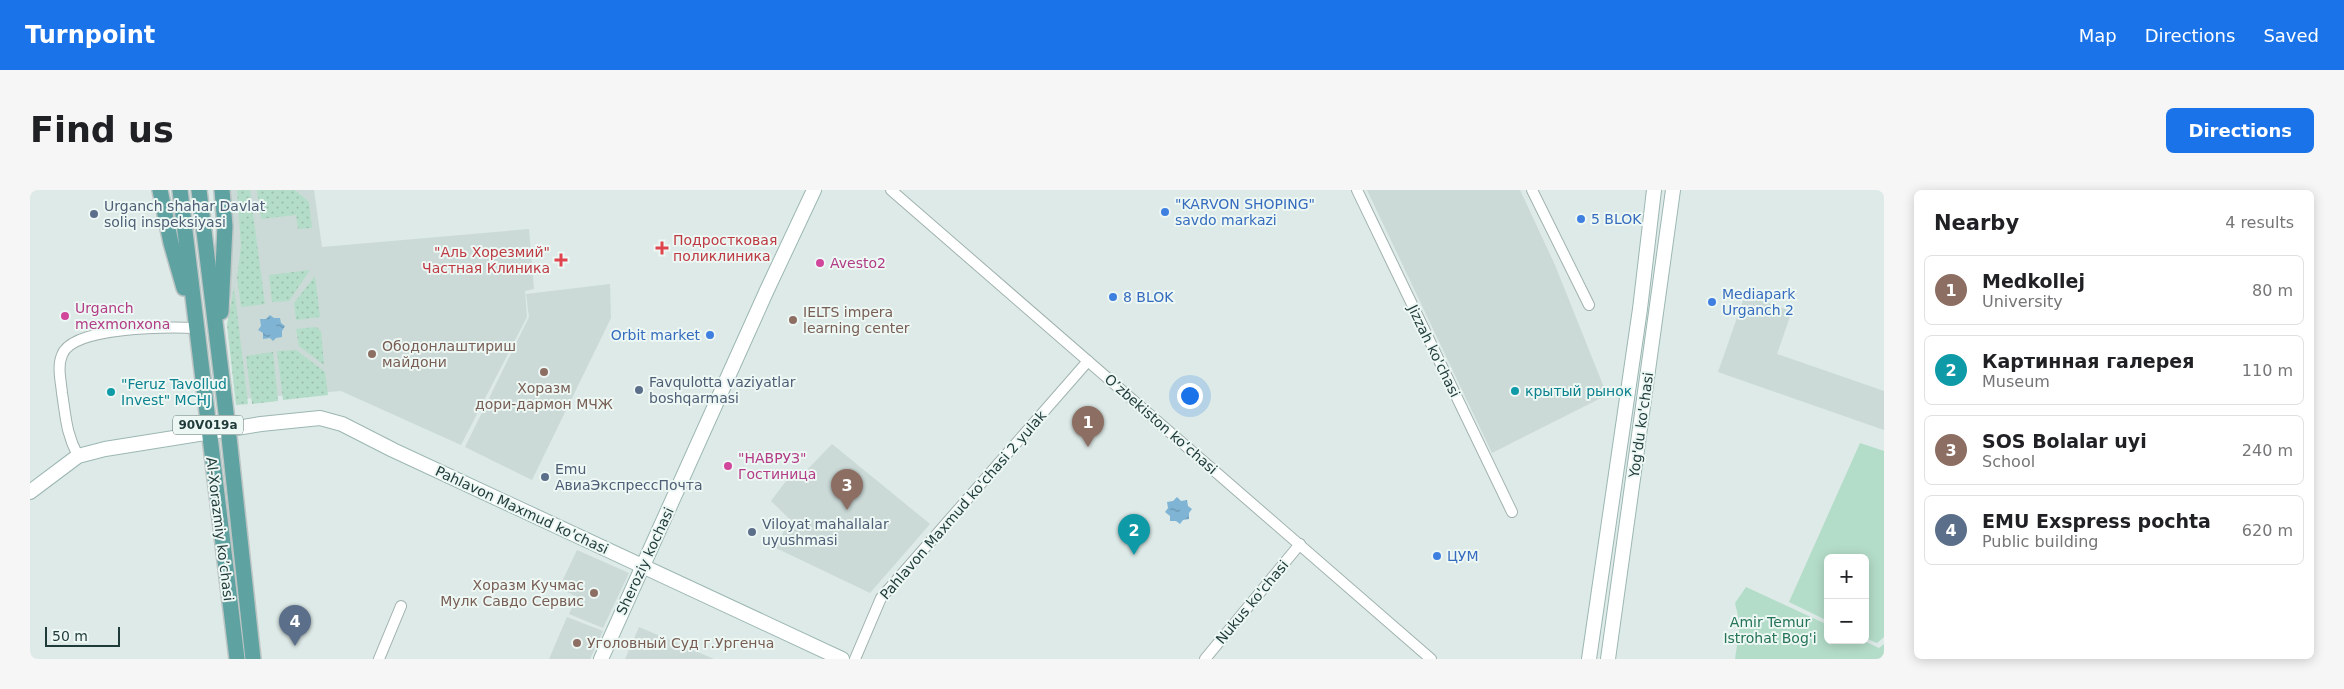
<!DOCTYPE html>
<html lang="en">
<head>
<meta charset="utf-8">
<style>
	body { margin:0; font-family:"DejaVu Sans",sans-serif; background:#f6f6f6; color:#202124 }
	.controls { position:absolute; right:15px; bottom:15px; display:grid; overflow:hidden; border-radius:8px; box-shadow:0 2px 12px #0003 }
	.controls button { width:45px; height:45px; display:grid; place-items:center; padding:0; border:0; border-bottom:1px solid #e0e0e0; background:#fff; color:#202124; font:25px sans-serif }
	.scale { position:absolute; left:15px; bottom:12px; width:75px; box-sizing:border-box; padding-left:5px; border:2px solid #1e3a39; border-top:0; font-size:14px; line-height:18px; white-space:nowrap; color:#1e3a39; -webkit-text-stroke:4px #edf7f4; paint-order:stroke }
	.you { position:absolute; left:1159px; top:205px; width:18px; height:18px; margin:-12px; border:4px solid #fff; border-radius:50%; background:#1a73e8; box-shadow:0 0 0 8px #1a73e833 }
	.badge { display:grid; place-items:center; width:32px; height:32px; border-radius:50%; background:#1a73e8; color:#fff; font-size:16px; font-weight:700 }
	.pin { position:absolute; translate:-50% -41px; filter:drop-shadow(0 1px 2px #0008) }
	.pin::after { content:''; position:absolute; top:26px; width:18px; height:15px; background:inherit; clip-path:polygon(0 0,100% 0,50% 100%) }
	.list { margin:0; padding:0; list-style:none }
	h2 { display:flex; justify-content:space-between; align-items:center; height:65px; margin:0; padding:0 20px; font-size:21px }
	h2 small { font-size:16px; font-weight:400; color:#757577 }
	.list li { display:grid; grid-template-columns:32px 1fr auto; gap:15px; align-items:center; box-sizing:border-box; height:70px; margin:0 10px 10px; padding:0 10px; border:1px solid #e0e0e0; border-radius:8px }
	.list b { display:block; font-size:19px; white-space:nowrap }
	.list p { margin:0; font-size:16px; white-space:nowrap; color:#757577 }
	.list em { font-size:16px; font-style:normal; color:#757577 }
	.map { position:relative; flex:none; width:1854px; height:469px; overflow:hidden; border-radius:8px }
	header { display:flex; align-items:center; gap:30px; box-sizing:border-box; height:70px; padding:0 25px; background:#1a73e8; color:#fff }
	header strong { font-size:24px }
	nav { display:flex; gap:28px; margin-inline-start:auto; font-size:18px }
	.intro { display:flex; align-items:center; justify-content:space-between; box-sizing:border-box; height:120px; padding:0 30px }
	h1 { margin:0; font-size:35px }
	.button { padding:12px 22px; border-radius:8px; background:#1a73e8; color:#fff; font-size:18px; font-weight:700 }
	main { display:flex; gap:30px; padding:0 30px }
	aside { flex:1; background:#fff; border-radius:8px; box-shadow:0 2px 12px #0003 }
	.map>svg:first-child { display:block }
	.built { fill:#cbdad7 }
	.grass { fill:url(#grass-dots) }
	.park { fill:#b4ddc9 }
	.water { fill:url(#water-ripples) }
	.lines { fill:none; stroke-linecap:round; stroke-linejoin:round }
	.street-casing { stroke:#a0b2af; stroke-width:12 }
	.secondary-casing { stroke:#9cb7b3; stroke-width:16 }
	.primary-casing { stroke:#bcc4c4; stroke-width:18 }
	.street { stroke:#fff; stroke-width:10 }
	.secondary { stroke:#fff; stroke-width:14 }
	.primary { stroke:#5ea3a1; stroke-width:15 }
	.shop-dot { fill:#3f7fe0; stroke:#edf7f4; stroke-width:2 }
	.service-dot { fill:#5c6f8a; stroke:#edf7f4; stroke-width:2 }
	.health-dot { fill:#e0444e; stroke:#edf7f4; stroke-width:2 }
	.hotel-dot { fill:#d1479c; stroke:#edf7f4; stroke-width:2 }
	.education-dot { fill:#8d6e63; stroke:#edf7f4; stroke-width:2 }
	.culture-dot { fill:#0f9aa8; stroke:#edf7f4; stroke-width:2 }
	.labels { text-anchor:middle; dominant-baseline:central; stroke-width:4; stroke-linejoin:round; paint-order:stroke }
	.shield { fill:#edf7f4; stroke:#5c7371; stroke-width:1 }
	.shield-label { font-size:12px; font-weight:bold; fill:#1e3a39 }
	.shop-label { font-size:14px; fill:#366cbe; stroke:#edf7f4; text-anchor:start }
	.service-label { font-size:14px; fill:#4e5e75; stroke:#edf7f4; text-anchor:start }
	.health-label { font-size:14px; fill:#be3a42; stroke:#edf7f4; text-anchor:start }
	.hotel-label { font-size:14px; fill:#b23c85; stroke:#edf7f4; text-anchor:start }
	.education-label { font-size:14px; fill:#785e54; stroke:#edf7f4; text-anchor:start }
	.street-label { font-size:14px; fill:#1e3a39; stroke:#edf7f4 }
	.culture-label { font-size:14px; fill:#0d838f; stroke:#edf7f4; text-anchor:start }
	.park-label { font-size:14px; fill:#267456; stroke:#edf7f4 }
</style>
</head>
<body>
<header>
<strong>Turnpoint</strong>
<nav><a>Map</a><a>Directions</a><a>Saved</a></nav>
</header>
<div class="intro"><h1>Find us</h1><a class="button">Directions</a></div>
<main>
<div class="map">
<svg width="1854" height="469" viewBox="0 0 1854 469">
	<defs>
		<pattern id="grass-dots" width="8" height="8" patternUnits="userSpaceOnUse" patternTransform="scale(1.25)"><rect width="8" height="8" fill="#b4ddc9"/><path d="M2 2h.1M6 6h.1" fill="none" stroke="#9abead" stroke-width="1.8" stroke-linecap="round"/></pattern>
		<pattern id="water-ripples" width="26" height="14" patternUnits="userSpaceOnUse" patternTransform="scale(1.25)"><rect width="26" height="14" fill="#80b4d4"/><path d="M2 4q2-2 4 0t4 0M15 11q2-2 4 0t4 0" fill="none" stroke="#6893ad"/></pattern>
	</defs>
	<rect width="100%" height="100%" fill="#ddeae7"/>
	<g class="built">
		<polygon points="189,0 284,0 292,57 499,39 504,99 495,101 497,127 431,255 311,201 212,209"/>
		<polygon points="1337,0 1490,0 1525,75 1577,205 1462,263"/>
		<polygon points="580,94 581,128 502,290 435,257 499,127 496,104"/>
		<polygon points="1715,105 1762,121 1747,164 1854,201 1854,240 1688,182"/>
		<polygon points="802,254 900,334 840,403 746,358 759,330 775,344 741,311 763,282 776,281"/>
		<polygon points="547,360 599,383 573,438 539,424 547,407 529,398"/>
		<polygon points="537,427 573,441 560,469 519,469"/>
		<polygon points="609,437 684,469 595,469"/>
	</g>
	<g class="grass">
		<polygon points="207,0 220,0 235,114 211,117 207,88 211,56"/>
		<polygon points="227,0 265,0 279,12 282,38 268,39 266,25 231,29"/>
		<polygon points="280,80 259,111 242,112 239,85"/>
		<polygon points="285,86 290,127 266,130 264,113"/>
		<polygon points="204,97 218,214 206,215 197,135"/>
		<polygon points="286,137 291,141 294,175 269,156 266,139"/>
		<polygon points="266,160 295,182 298,205 253,210 247,161"/>
		<polygon points="243,162 248,211 222,214 216,166"/>
	</g>
	<g class="park">
		<polygon points="1830,253 1854,261 1854,447 1847,453 1835,448 1835,368 1798,368 1798,431 1759,412"/>
		<polygon points="1716,397 1798,435 1798,450 1832,450 1849,458 1854,454 1854,469 1705,469 1710,435 1705,413"/>
	</g>
	<g class="water">
		<polygon points="240,125 244,128 250,128 251,133 255,136 252,141 252,147 246,148 243,151 240,148 233,149 233,143 228,140 231,136 230,129 236,129"/>
		<polygon points="1147,307 1151,311 1157,310 1158,316 1162,319 1159,323 1159,329 1153,330 1150,334 1146,331 1140,331 1140,326 1135,322 1138,318 1137,312 1143,311"/>
	</g>
	<g class="lines">
		<defs>
			<g id="street">
				<polyline points="861,0 1401,469"/>
				<polyline points="1327,0 1482,322"/>
				<polyline points="1502,0 1559,115"/>
				<path d="M 48,266 C 36,243 36,228 32,203 C 31,191 27,177 32,165 C 42,136 139,137 166,138"/>
				<polyline points="349,469 371,416"/>
				<polyline points="825,469 851,408 1058,171"/>
				<polyline points="1175,469 1270,354"/>
			</g>
			<g id="secondary">
				<polyline points="0,302 48,266 75,259 231,234 290,228 312,234 363,260 812,469"/>
				<polyline points="571,469 737,100 784,0"/>
				<polyline points="1559,469 1610,119 1624,0"/>
				<polyline points="1578,469 1643,0"/>
			</g>
			<g id="primary">
				<polyline points="130,0 141,53 154,98"/>
				<polyline points="150,0 207,469"/>
				<polyline points="169,0 199,247 223,469"/>
				<polyline points="191,122 195,36 192,0"/>
			</g>
		</defs>
		<use href="#street" class="street-casing"/>
		<use href="#secondary" class="secondary-casing"/>
		<use href="#primary" class="primary-casing"/>
		<use href="#street" class="street"/>
		<use href="#secondary" class="secondary"/>
		<use href="#primary" class="primary"/>
	</g>
	<g class="shop-dot">
		<circle cx="1135" cy="22" r="5"/>
		<circle cx="1551" cy="29" r="5"/>
		<circle cx="1083" cy="107" r="5"/>
		<circle cx="1682" cy="112" r="5"/>
		<circle cx="680" cy="145" r="5"/>
		<circle cx="1407" cy="366" r="5"/>
	</g>
	<g class="service-dot">
		<circle cx="64" cy="24" r="5"/>
		<circle cx="609" cy="200" r="5"/>
		<circle cx="515" cy="287" r="5"/>
		<circle cx="722" cy="342" r="5"/>
	</g>
	<g class="health-dot">
		<path d="M629.5 50.5h5v5h5v5h-5v5h-5v-5h-5v-5h5z"/>
		<path d="M528.5 62.5h5v5h5v5h-5v5h-5v-5h-5v-5h5z"/>
	</g>
	<g class="hotel-dot">
		<circle cx="790" cy="73" r="5"/>
		<circle cx="35" cy="126" r="5"/>
		<circle cx="698" cy="276" r="5"/>
	</g>
	<g class="education-dot">
		<circle cx="763" cy="130" r="5"/>
		<circle cx="342" cy="164" r="5"/>
		<circle cx="514" cy="182" r="5"/>
		<circle cx="564" cy="403" r="5"/>
		<circle cx="547" cy="453" r="5"/>
	</g>
	<g class="culture-dot">
		<circle cx="1485" cy="201" r="5"/>
		<circle cx="81" cy="202" r="5"/>
	</g>
	<g class="labels">
		<rect class="shield" x="143" y="225.5" width="70" height="19" rx="4"/>
		<g class="shield-label">
			<text x="178" y="235">90V019a</text>
		</g>
		<g class="shop-label">
			<text x="1145" y="14">"KARVON SHOPING"<tspan x="1145" dy="16">savdo markazi</tspan></text>
			<text x="1561" y="29">5 BLOK</text>
			<text x="1692" y="104">Mediapark<tspan x="1692" dy="16">Urganch 2</tspan></text>
			<text x="1093" y="107">8 BLOK</text>
			<text x="670" y="145" text-anchor="end">Orbit market</text>
			<text x="1417" y="366">ЦУМ</text>
		</g>
		<g class="service-label">
			<text x="74" y="16">Urganch shahar Davlat<tspan x="74" dy="16">soliq inspeksiyasi</tspan></text>
			<text x="619" y="192">Favqulotta vaziyatlar<tspan x="619" dy="16">boshqarmasi</tspan></text>
			<text x="525" y="279">Emu<tspan x="525" dy="16">АвиаЭкспрессПочта</tspan></text>
			<text x="732" y="334">Viloyat mahallalar<tspan x="732" dy="16">uyushmasi</tspan></text>
		</g>
		<g class="health-label">
			<text x="643" y="50">Подростковая<tspan x="643" dy="16">поликлиника</tspan></text>
			<text x="520" y="62" text-anchor="end">"Аль Хорезмий"<tspan x="520" dy="16">Частная Клиника</tspan></text>
		</g>
		<g class="hotel-label">
			<text x="800" y="73">Avesto2</text>
			<text x="45" y="118">Urganch<tspan x="45" dy="16">mexmonxona</tspan></text>
			<text x="708" y="268">"НАВРУЗ"<tspan x="708" dy="16">Гостиница</tspan></text>
		</g>
		<g class="education-label">
			<text x="773" y="122">IELTS impera<tspan x="773" dy="16">learning center</tspan></text>
			<text x="352" y="156">Ободонлаштириш<tspan x="352" dy="16">майдони</tspan></text>
			<text x="514" y="198" text-anchor="middle">Хоразм<tspan x="514" dy="16">дори-дармон МЧЖ</tspan></text>
			<text x="554" y="395" text-anchor="end">Хоразм Кучмас<tspan x="554" dy="16">Мулк Савдо Сервис</tspan></text>
			<text x="557" y="453">Уголовный Суд г.Ургенча</text>
		</g>
		<g class="street-label">
			<text transform="translate(1404 161) rotate(64)">Jizzah ko'chasi</text>
			<text transform="translate(1131 234) rotate(41)">O’zbekiston ko‘chasi</text>
			<text transform="translate(1611 235) rotate(-82)">Yog'du ko'chasi</text>
			<text transform="translate(933 315) rotate(-49)">Pahlavon Maxmud ko'chasi 2 yulak</text>
			<text transform="translate(492 320) rotate(25)">Pahlavon Maxmud ko'chasi</text>
			<text transform="translate(190 339) rotate(83)">Al-Xorazmiy ko’chasi</text>
			<text transform="translate(615 371) rotate(-65)">Sheroziy kochasi</text>
			<text transform="translate(1222 412) rotate(-50)">Nukus ko'chasi</text>
		</g>
		<g class="culture-label">
			<text x="91" y="194">"Feruz Tavollud<tspan x="91" dy="16">Invest" MCHJ</tspan></text>
			<text x="1495" y="201">крытый рынок</text>
		</g>
		<g class="park-label">
			<text x="1740" y="432">Amir Temur<tspan x="1740" dy="16">Istrohat Bog'i</tspan></text>
		</g>
	</g>
</svg>
<div class="controls">
<button>+</button>
<button>−</button>
</div>
<div class="scale">50 m</div>
<div class="you"></div>
<div class="pin badge" style="left:1058px;top:257px;background:#8d6e63">1</div>
<div class="pin badge" style="left:1104px;top:365px;background:#0f9aa8">2</div>
<div class="pin badge" style="left:817px;top:320px;background:#8d6e63">3</div>
<div class="pin badge" style="left:265px;top:456px;background:#5c6f8a">4</div>
</div>
<aside>
<h2>Nearby<small>4 results</small></h2>
<ul class="list">
<li><span class="badge" style="background:#8d6e63">1</span><div><b>Medkollej</b><p>University</p></div><em>80 m</em></li>
<li><span class="badge" style="background:#0f9aa8">2</span><div><b>Картинная галерея</b><p>Museum</p></div><em>110 m</em></li>
<li><span class="badge" style="background:#8d6e63">3</span><div><b>SOS Bolalar uyi</b><p>School</p></div><em>240 m</em></li>
<li><span class="badge" style="background:#5c6f8a">4</span><div><b>EMU Exspress pochta</b><p>Public building</p></div><em>620 m</em></li>
</ul>
</aside>
</main>
</body>
</html>
